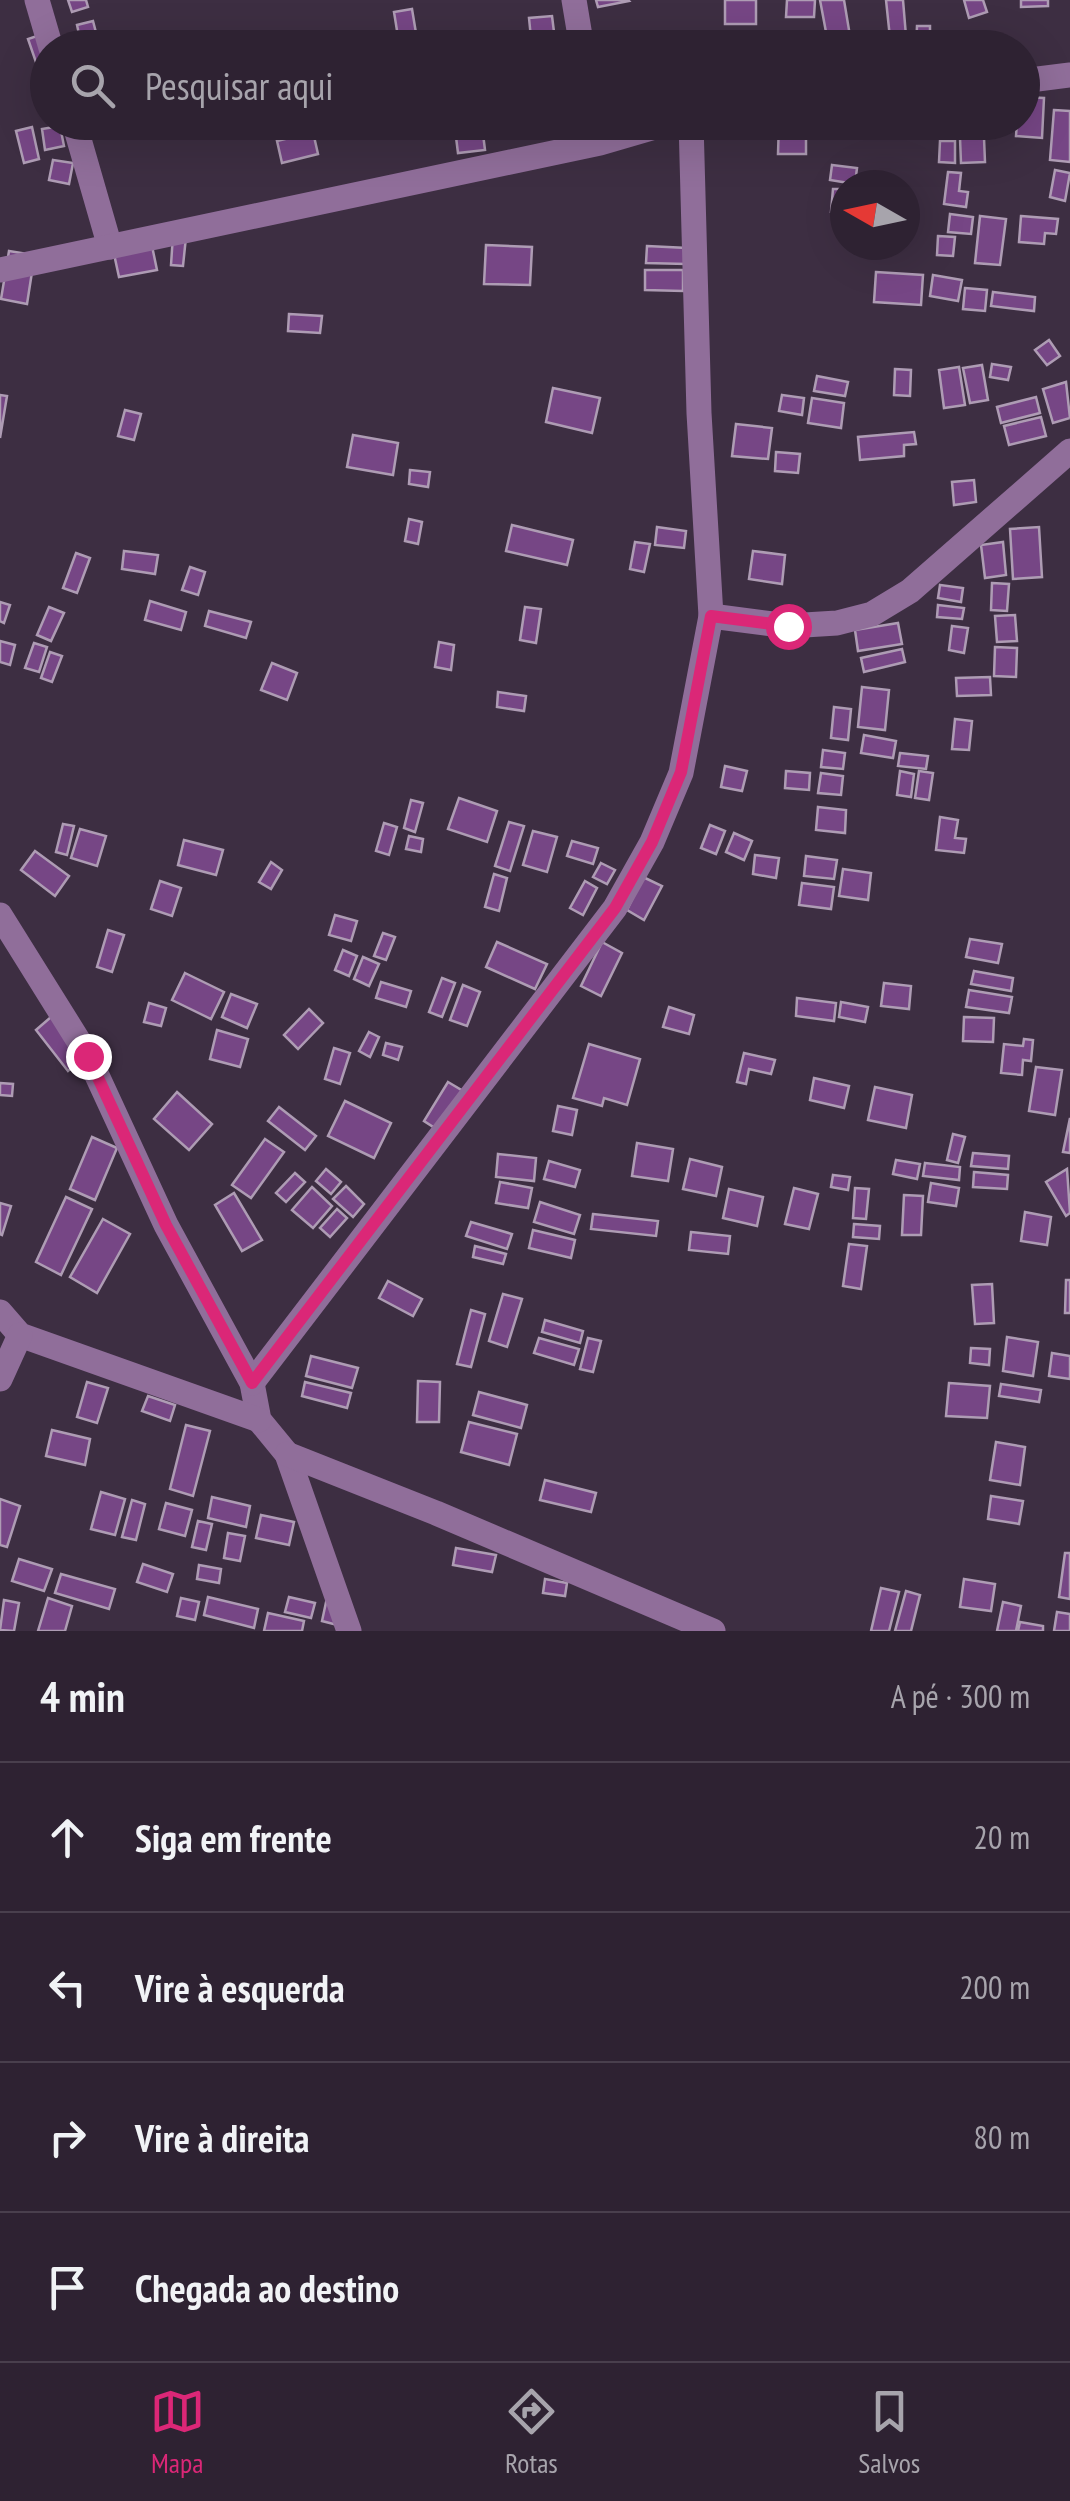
<!DOCTYPE html>
<html lang="pt">
<head>
<meta charset="utf-8">
<style>
	body { margin:0; font-family:"PT Sans Narrow",sans-serif; background:#362a3a; color:#f1f3f6 }
	.compass { position:absolute; left:830px; top:170px; width:90px; height:90px; border-radius:50%; background:#2e2232; box-shadow:0 10px 40px #0002; rotate:279deg }
	.stop { position:absolute; width:30px; height:30px; margin:-22px; border:8px solid #db2777; border-radius:50%; background:#fff }
	.stop.end { background:#db2777; border-color:#fff; box-shadow:0 2px 10px #0008 }
	.list { margin:0; padding:0; list-style:none }
	h2 { display:flex; justify-content:space-between; align-items:center; height:130px; margin:0; padding:0 40px; font-size:42px }
	h2 small { font-size:32px; font-weight:400; color:#a7a4ac }
	.list li { display:grid; grid-template-columns:65px 1fr auto; gap:30px; align-items:center; box-sizing:border-box; height:150px; padding:0 40px; border-top:2px solid #493f4d }
	.list b { display:block; font-size:38px; white-space:nowrap }
	.list em { font-size:32px; font-style:normal; color:#a7a4ac }
	.icon { flex:none; width:55px; height:55px; fill:none; stroke:currentColor; stroke-width:2; stroke-linecap:round; stroke-linejoin:round }
	.map { position:relative; flex:none; width:1070px; height:1631px; overflow:hidden }
	.search { position:absolute; background:#2e2232; box-shadow:0 10px 40px #0002; left:30px; right:30px; top:30px; height:110px; display:flex; align-items:center; gap:25px; box-sizing:border-box; padding:0 35px; border-radius:55px; color:#a7a4ac; font-size:38px }
	.sheet { height:730px; background:#2e2232 }
	nav { display:flex; justify-content:space-around; align-items:center; box-sizing:border-box; height:140px; border-top:2px solid #493f4d; background:#2e2232; font-size:28px; color:#a7a4ac }
	nav a { display:grid; justify-items:center; gap:5px }
	nav .on { color:#db2777 }
	.map>svg:first-child { display:block }
	.building { fill:#764685; stroke:#ae9cb4; stroke-width:2.5 }
	.lines { fill:none; stroke-linecap:round; stroke-linejoin:round }
	.minor { stroke:#906e9a; stroke-width:25 }
	.route { stroke:#db2777; stroke-width:12 }
</style>
</head>
<body>
<div class="map">
<svg width="1070" height="1631" viewBox="0 0 1070 1631">
	<rect width="100%" height="100%" fill="#3d2e42"/>
	<g class="building">
		<polygon points="68,0 86,0 88,7 72,12"/>
		<polygon points="596,0 628,0 629,1 598,7"/>
		<rect x="725" y="0" width="31" height="24"/>
		<polygon points="787,0 815,0 814,17 786,17"/>
		<polygon points="820,0 844,0 852,48 829,48"/>
		<polygon points="886,0 903,0 906,36 890,38"/>
		<polygon points="964,0 983,0 987,12 969,18"/>
		<polygon points="1021,0 1048,0 1048,6 1021,7"/>
		<polygon points="412,9 417,39 399,43 394,12"/>
		<polygon points="552,16 556,48 532,48 529,18"/>
		<polygon points="93,21 100,48 82,48 77,25"/>
		<polygon points="917,26 930,26 930,48 916,48"/>
		<polygon points="454,32 476,32 476,47 454,46"/>
		<polygon points="46,33 48,68 39,71 28,39"/>
		<polygon points="1022,97 1044,98 1042,138 1016,136 1017,122 1022,122"/>
		<polygon points="1054,110 1070,111 1070,162 1050,160"/>
		<polygon points="779,122 801,122 801,138 806,138 806,154 778,154"/>
		<polygon points="939,122 981,122 981,132 939,135"/>
		<polygon points="60,126 64,146 45,150 42,129"/>
		<polygon points="32,127 39,159 24,163 16,131"/>
		<polygon points="313,132 318,154 282,163 277,141"/>
		<polygon points="483,134 485,150 458,153 456,137"/>
		<polygon points="960,138 984,138 985,162 961,163"/>
		<polygon points="940,141 955,141 955,163 939,162"/>
		<polygon points="53,160 73,163 69,184 49,180"/>
		<polygon points="832,165 857,168 855,184 830,180"/>
		<polygon points="1055,170 1070,173 1065,201 1050,197"/>
		<polygon points="948,172 961,173 959,191 968,192 966,207 944,204"/>
		<polygon points="833,189 845,189 845,214 831,212"/>
		<polygon points="950,214 973,217 971,234 948,232"/>
		<polygon points="980,216 1006,219 1000,265 975,263"/>
		<polygon points="1021,216 1058,219 1056,234 1045,233 1044,244 1019,242"/>
		<polygon points="173,235 186,237 183,266 171,265"/>
		<polygon points="938,236 955,237 953,256 937,255"/>
		<polygon points="486,245 532,247 530,285 484,284"/>
		<polygon points="152,246 157,270 119,277 114,254"/>
		<polygon points="647,246 687,248 686,264 646,263"/>
		<polygon points="9,251 28,254 32,272 27,304 1,299"/>
		<polygon points="645,270 683,270 683,291 645,290"/>
		<polygon points="876,272 923,275 921,305 874,302"/>
		<polygon points="933,275 962,280 958,301 930,296"/>
		<polygon points="965,288 987,290 985,311 963,309"/>
		<polygon points="993,292 1035,297 1034,311 991,306"/>
		<polygon points="289,314 322,316 320,333 288,331"/>
		<polygon points="1049,340 1060,356 1047,365 1035,350"/>
		<polygon points="992,364 1011,367 1008,380 990,377"/>
		<polygon points="982,365 988,400 970,403 963,368"/>
		<polygon points="959,367 965,405 944,408 939,370"/>
		<polygon points="895,369 911,370 910,396 894,395"/>
		<polygon points="817,376 848,382 845,396 814,391"/>
		<polygon points="1066,382 1070,418 1053,423 1043,389"/>
		<polygon points="553,388 600,398 592,433 546,422"/>
		<polygon points="0,395 7,396 0,438"/>
		<polygon points="782,395 804,398 802,415 779,411"/>
		<polygon points="1036,397 1040,413 1001,423 997,407"/>
		<polygon points="812,398 844,403 841,428 808,423"/>
		<polygon points="125,410 141,414 134,440 118,436"/>
		<polygon points="1041,417 1046,436 1009,445 1004,426"/>
		<polygon points="736,424 772,428 768,459 732,456"/>
		<polygon points="914,432 916,444 904,445 904,456 860,460 858,437"/>
		<polygon points="353,435 398,443 393,475 347,467"/>
		<polygon points="776,452 800,454 798,473 775,471"/>
		<polygon points="410,470 430,472 428,487 409,484"/>
		<polygon points="974,480 976,502 954,505 952,482"/>
		<polygon points="409,519 422,522 418,544 405,541"/>
		<polygon points="512,525 573,540 567,565 506,551"/>
		<polygon points="657,527 686,531 684,548 655,545"/>
		<polygon points="1039,527 1042,577 1013,579 1010,529"/>
		<polygon points="635,542 650,544 644,572 630,569"/>
		<polygon points="1003,542 1006,575 985,578 981,545"/>
		<polygon points="124,551 158,555 155,574 122,569"/>
		<polygon points="753,551 785,555 782,584 749,579"/>
		<polygon points="76,553 90,558 77,593 63,588"/>
		<polygon points="190,567 205,572 198,595 182,590"/>
		<polygon points="992,583 1009,584 1007,611 991,610"/>
		<polygon points="940,585 963,588 961,602 938,598"/>
		<polygon points="150,601 186,612 181,630 145,620"/>
		<polygon points="0,602 10,605 4,623 0,621"/>
		<polygon points="938,605 964,608 962,619 937,617"/>
		<polygon points="49,607 64,613 51,641 37,635"/>
		<polygon points="525,607 541,609 536,643 520,640"/>
		<polygon points="209,611 251,622 246,638 205,626"/>
		<polygon points="1015,615 1017,641 997,642 995,616"/>
		<polygon points="898,623 902,644 858,651 855,630"/>
		<polygon points="952,626 968,628 964,653 949,650"/>
		<polygon points="0,641 15,645 10,665 0,662"/>
		<polygon points="439,642 454,645 451,670 435,667"/>
		<polygon points="34,643 47,647 39,672 25,668"/>
		<polygon points="995,647 1017,648 1016,677 994,676"/>
		<polygon points="902,649 905,662 864,672 861,658"/>
		<polygon points="50,652 62,656 52,682 41,678"/>
		<polygon points="272,663 297,673 287,700 261,690"/>
		<polygon points="990,677 991,695 957,696 956,678"/>
		<polygon points="862,687 889,690 885,730 858,727"/>
		<polygon points="498,692 526,696 524,711 497,707"/>
		<polygon points="834,707 851,709 848,740 831,738"/>
		<polygon points="955,719 972,721 969,750 952,749"/>
		<polygon points="864,735 896,741 893,758 861,753"/>
		<polygon points="823,750 845,753 843,769 821,767"/>
		<polygon points="900,753 928,756 926,769 898,766"/>
		<polygon points="725,766 747,771 742,791 721,787"/>
		<polygon points="786,771 810,773 809,790 785,788"/>
		<polygon points="900,771 914,774 911,797 897,795"/>
		<polygon points="919,771 933,773 929,800 915,798"/>
		<polygon points="821,773 843,776 841,795 818,793"/>
		<polygon points="459,798 497,811 487,842 448,829"/>
		<polygon points="411,800 423,803 415,832 404,828"/>
		<polygon points="818,807 846,810 845,833 816,830"/>
		<polygon points="940,817 958,820 955,838 966,839 964,853 936,850"/>
		<polygon points="509,822 524,826 510,871 495,866"/>
		<polygon points="384,823 397,827 389,855 376,851"/>
		<polygon points="63,824 74,826 67,855 56,852"/>
		<polygon points="710,825 725,831 716,854 701,848"/>
		<polygon points="80,829 106,836 97,866 71,858"/>
		<polygon points="533,831 557,837 547,872 523,865"/>
		<polygon points="734,833 752,841 744,860 726,852"/>
		<polygon points="409,836 423,839 421,852 406,849"/>
		<polygon points="184,840 223,850 216,875 178,865"/>
		<polygon points="572,841 598,848 593,864 567,856"/>
		<polygon points="35,851 69,876 55,896 21,870"/>
		<polygon points="755,855 779,858 776,878 753,874"/>
		<polygon points="806,856 837,860 834,879 804,876"/>
		<polygon points="271,862 282,870 271,889 259,882"/>
		<polygon points="601,863 615,870 607,884 593,877"/>
		<polygon points="843,869 871,873 868,900 839,896"/>
		<polygon points="494,874 507,878 499,911 485,907"/>
		<polygon points="643,877 662,886 644,920 627,910"/>
		<polygon points="160,881 181,888 172,916 151,909"/>
		<polygon points="585,881 597,888 583,915 570,908"/>
		<polygon points="802,883 834,887 831,909 799,905"/>
		<polygon points="335,915 357,921 351,941 329,935"/>
		<polygon points="108,930 124,935 112,972 97,967"/>
		<polygon points="383,933 395,937 386,960 374,956"/>
		<polygon points="970,939 1002,944 998,963 966,957"/>
		<polygon points="497,942 547,964 535,989 486,967"/>
		<polygon points="602,942 622,953 601,996 581,986"/>
		<polygon points="343,950 357,956 349,976 335,970"/>
		<polygon points="363,957 379,964 369,986 354,979"/>
		<polygon points="974,971 1013,978 1011,991 971,984"/>
		<polygon points="185,973 224,992 211,1019 172,1000"/>
		<polygon points="442,978 455,983 442,1017 429,1012"/>
		<polygon points="381,982 411,991 406,1007 376,998"/>
		<polygon points="884,983 911,986 909,1009 881,1006"/>
		<polygon points="463,985 480,992 467,1026 450,1020"/>
		<polygon points="969,990 1012,997 1009,1013 966,1007"/>
		<polygon points="231,994 257,1004 247,1028 222,1017"/>
		<polygon points="797,998 836,1003 834,1021 796,1016"/>
		<polygon points="841,1002 868,1007 865,1022 839,1017"/>
		<polygon points="149,1003 166,1008 161,1026 144,1022"/>
		<polygon points="669,1007 694,1015 689,1034 663,1027"/>
		<polygon points="309,1009 323,1023 298,1049 284,1035"/>
		<polygon points="51,1017 83,1058 68,1071 36,1030"/>
		<polygon points="964,1017 994,1018 993,1042 963,1041"/>
		<polygon points="217,1030 248,1039 240,1067 210,1059"/>
		<polygon points="369,1032 379,1037 370,1057 359,1051"/>
		<polygon points="1024,1039 1033,1040 1031,1061 1023,1060 1022,1075 1001,1073 1004,1044 1023,1046"/>
		<polygon points="386,1043 402,1047 398,1060 383,1055"/>
		<polygon points="589,1044 640,1059 627,1105 604,1098 602,1106 573,1098"/>
		<polygon points="334,1048 350,1053 340,1084 325,1079"/>
		<polygon points="744,1053 775,1060 771,1074 749,1069 746,1084 737,1082"/>
		<polygon points="1036,1067 1062,1070 1055,1115 1029,1111"/>
		<polygon points="814,1078 849,1086 844,1108 810,1100"/>
		<polygon points="448,1082 463,1091 438,1130 424,1121"/>
		<polygon points="0,1083 13,1084 12,1096 0,1095"/>
		<polygon points="875,1087 912,1095 906,1128 868,1120"/>
		<polygon points="177,1092 212,1124 189,1150 154,1119"/>
		<polygon points="345,1101 391,1123 374,1158 328,1136"/>
		<polygon points="558,1106 577,1110 572,1135 553,1131"/>
		<polygon points="279,1107 316,1136 305,1150 268,1121"/>
		<polygon points="1070,1118 1070,1153 1063,1152"/>
		<polygon points="953,1134 965,1137 958,1163 947,1160"/>
		<polygon points="92,1137 117,1148 95,1200 70,1189"/>
		<polygon points="265,1139 284,1152 251,1198 232,1185"/>
		<polygon points="637,1143 673,1149 668,1181 632,1176"/>
		<polygon points="973,1153 1009,1156 1008,1169 971,1166"/>
		<polygon points="498,1154 536,1158 534,1181 496,1177"/>
		<polygon points="690,1159 722,1167 716,1196 683,1189"/>
		<polygon points="896,1160 920,1164 917,1179 893,1174"/>
		<polygon points="549,1161 580,1170 575,1187 544,1179"/>
		<polygon points="925,1163 960,1167 959,1180 923,1176"/>
		<polygon points="326,1169 341,1182 331,1194 316,1181"/>
		<polygon points="1067,1169 1070,1213 1066,1216 1046,1182"/>
		<polygon points="974,1172 1008,1175 1007,1189 973,1187"/>
		<polygon points="295,1173 305,1182 286,1202 276,1193"/>
		<polygon points="833,1175 850,1177 848,1190 831,1187"/>
		<polygon points="500,1182 532,1188 528,1208 496,1203"/>
		<polygon points="931,1183 959,1188 956,1206 928,1202"/>
		<polygon points="346,1186 364,1204 353,1217 333,1199"/>
		<polygon points="312,1187 332,1206 313,1228 292,1210"/>
		<polygon points="794,1188 818,1194 809,1229 785,1224"/>
		<polygon points="855,1188 869,1189 866,1219 853,1218"/>
		<polygon points="729,1189 763,1197 757,1226 723,1218"/>
		<polygon points="234,1193 262,1240 242,1251 215,1205"/>
		<polygon points="904,1195 923,1196 921,1235 902,1235"/>
		<polygon points="66,1197 92,1209 61,1275 36,1262"/>
		<polygon points="540,1202 580,1215 574,1234 534,1222"/>
		<polygon points="0,1203 11,1206 2,1235 0,1234"/>
		<polygon points="337,1209 347,1218 330,1237 320,1228"/>
		<polygon points="1025,1212 1051,1217 1047,1245 1021,1241"/>
		<polygon points="593,1214 658,1221 656,1236 591,1229"/>
		<polygon points="103,1219 130,1234 97,1293 70,1277"/>
		<polygon points="471,1222 512,1234 507,1249 466,1236"/>
		<polygon points="854,1224 880,1226 879,1239 853,1237"/>
		<polygon points="533,1230 575,1240 571,1258 529,1248"/>
		<polygon points="691,1232 730,1236 728,1254 689,1250"/>
		<polygon points="849,1244 867,1246 861,1289 843,1286"/>
		<polygon points="475,1246 506,1254 503,1264 473,1257"/>
		<polygon points="1066,1280 1070,1280 1070,1313 1065,1313"/>
		<polygon points="388,1281 422,1299 413,1316 379,1298"/>
		<polygon points="992,1284 994,1323 975,1324 972,1285"/>
		<polygon points="503,1294 522,1299 507,1347 489,1341"/>
		<polygon points="471,1310 485,1314 471,1367 457,1364"/>
		<polygon points="545,1320 583,1331 580,1343 542,1332"/>
		<polygon points="1007,1337 1038,1342 1033,1376 1003,1371"/>
		<polygon points="539,1338 579,1349 574,1365 534,1353"/>
		<polygon points="588,1338 601,1341 593,1372 580,1369"/>
		<polygon points="971,1348 990,1349 989,1365 970,1363"/>
		<polygon points="1052,1353 1070,1356 1070,1379 1049,1376"/>
		<polygon points="311,1356 358,1368 352,1388 306,1376"/>
		<polygon points="418,1381 440,1382 439,1422 417,1422"/>
		<polygon points="87,1382 108,1388 97,1423 77,1417"/>
		<polygon points="305,1382 351,1393 347,1408 302,1396"/>
		<polygon points="949,1383 990,1386 987,1418 946,1416"/>
		<polygon points="1001,1384 1041,1390 1039,1402 999,1396"/>
		<polygon points="479,1392 527,1405 521,1428 473,1415"/>
		<polygon points="148,1396 175,1405 170,1421 142,1411"/>
		<polygon points="469,1422 517,1434 509,1465 461,1452"/>
		<polygon points="186,1425 210,1431 193,1496 170,1489"/>
		<polygon points="52,1430 90,1439 85,1465 46,1456"/>
		<polygon points="996,1442 1025,1447 1020,1485 990,1480"/>
		<polygon points="545,1480 596,1493 591,1512 540,1500"/>
		<polygon points="101,1492 125,1499 115,1535 91,1529"/>
		<polygon points="991,1496 1023,1501 1019,1524 988,1519"/>
		<polygon points="212,1497 250,1506 246,1527 208,1518"/>
		<polygon points="0,1499 20,1506 7,1547 0,1545"/>
		<polygon points="132,1500 145,1504 136,1540 122,1537"/>
		<polygon points="166,1503 192,1510 185,1536 159,1529"/>
		<polygon points="261,1515 294,1522 289,1545 256,1538"/>
		<polygon points="198,1521 212,1524 206,1550 192,1547"/>
		<polygon points="228,1533 245,1536 240,1561 224,1558"/>
		<polygon points="456,1548 496,1555 492,1572 453,1565"/>
		<polygon points="1065,1553 1070,1553 1070,1599 1059,1597"/>
		<polygon points="19,1559 52,1569 44,1591 12,1581"/>
		<polygon points="143,1564 173,1574 167,1592 137,1582"/>
		<polygon points="199,1565 221,1569 219,1583 197,1579"/>
		<polygon points="61,1574 115,1589 109,1609 55,1593"/>
		<polygon points="545,1579 567,1583 565,1596 543,1593"/>
		<polygon points="964,1579 995,1584 991,1611 960,1607"/>
		<polygon points="881,1588 899,1592 889,1631 871,1631"/>
		<polygon points="906,1591 920,1595 911,1631 895,1631"/>
		<polygon points="328,1593 341,1626 322,1621"/>
		<polygon points="208,1597 258,1609 254,1628 204,1615"/>
		<polygon points="289,1597 315,1603 311,1618 285,1612"/>
		<polygon points="48,1598 72,1606 65,1631 38,1631"/>
		<polygon points="181,1598 199,1602 195,1620 177,1616"/>
		<polygon points="4,1600 19,1603 14,1631 0,1630"/>
		<polygon points="1003,1602 1021,1606 1016,1631 997,1631"/>
		<polygon points="1057,1612 1070,1614 1070,1631 1054,1631"/>
		<polygon points="268,1613 304,1621 302,1631 264,1631"/>
		<polygon points="1020,1622 1043,1626 1043,1631 1018,1631"/>
	</g>
	<g class="lines">
		<g class="minor">
			<polyline points="37,0 51,48"/>
			<polyline points="574,0 582,48"/>
			<polyline points="1022,81 1070,75"/>
			<polyline points="74,122 110,247"/>
			<polyline points="0,270 600,143 672,122"/>
			<polyline points="711,616 788,626 837,623 872,614 910,591 1070,451"/>
			<polyline points="0,915 88,1056 166,1225 252,1383 259,1420 287,1454 349,1631"/>
			<polyline points="0,1312 20,1335 259,1420"/>
			<polyline points="0,1379 20,1335"/>
			<polyline points="252,1383 615,908 652,842 681,773 711,616 699,413 691,122"/>
			<polyline points="287,1454 436,1513 713,1631"/>
		</g>
	</g>
	<g class="lines">
		<polyline class="route" points="88,1056 166,1225 252,1383 615,908 652,842 681,772 711,616 788,626"/>
	</g>
</svg>
<svg class="compass" viewBox="-18 -18 36 36"><path d="M0-13l5 13h-10z" fill="#e53935"/><path d="M0 13l5-13h-10z" fill="#a7a4ac"/></svg>
<div class="stop" style="left:788px;top:626px"></div>
<div class="stop end" style="left:88px;top:1056px"></div>
<div class="search"><svg class="icon" aria-label="search" viewBox="0 0 24 24"><circle cx="10" cy="10" r="6"/><path d="M15 15l6 6"/></svg>Pesquisar aqui</div>
</div>
<section class="sheet">
<h2>4 min<small>A pé · 300 m</small></h2>
<ul class="list">
<li><svg class="icon" aria-label="ahead" viewBox="0 0 24 24"><path d="M12 20V5M6 11l6-6 6 6"/></svg><div><b>Siga em frente</b></div><em>20 m</em></li>
<li><svg class="icon" aria-label="left" viewBox="0 0 24 24"><path d="M17 20v-9H6M10 6l-5 5 5 5"/></svg><div><b>Vire à esquerda</b></div><em>200 m</em></li>
<li><svg class="icon" aria-label="right" viewBox="0 0 24 24"><path d="M7 20v-9h11M14 6l5 5-5 5"/></svg><div><b>Vire à direita</b></div><em>80 m</em></li>
<li><svg class="icon" aria-label="arrive" viewBox="0 0 24 24"><path d="M6 21V4h12l-3 4 3 4H6"/></svg><div><b>Chegada ao destino</b></div></li>
</ul>
</section>
<nav>
<a class="on"><svg class="icon" aria-label="map" viewBox="0 0 24 24"><path d="M3 6l6-2 6 2 6-2v14l-6 2-6-2-6 2zM9 4v14M15 6v14"/></svg>Mapa</a>
<a><svg class="icon" aria-label="directions" viewBox="0 0 24 24"><path d="M12 3l9 9-9 9-9-9zM9 14v-3h6M13 9l2 2-2 2"/></svg>Rotas</a>
<a><svg class="icon" aria-label="saved" viewBox="0 0 24 24"><path d="M7 4h10v16l-5-4-5 4z"/></svg>Salvos</a>
</nav>
</body>
</html>
